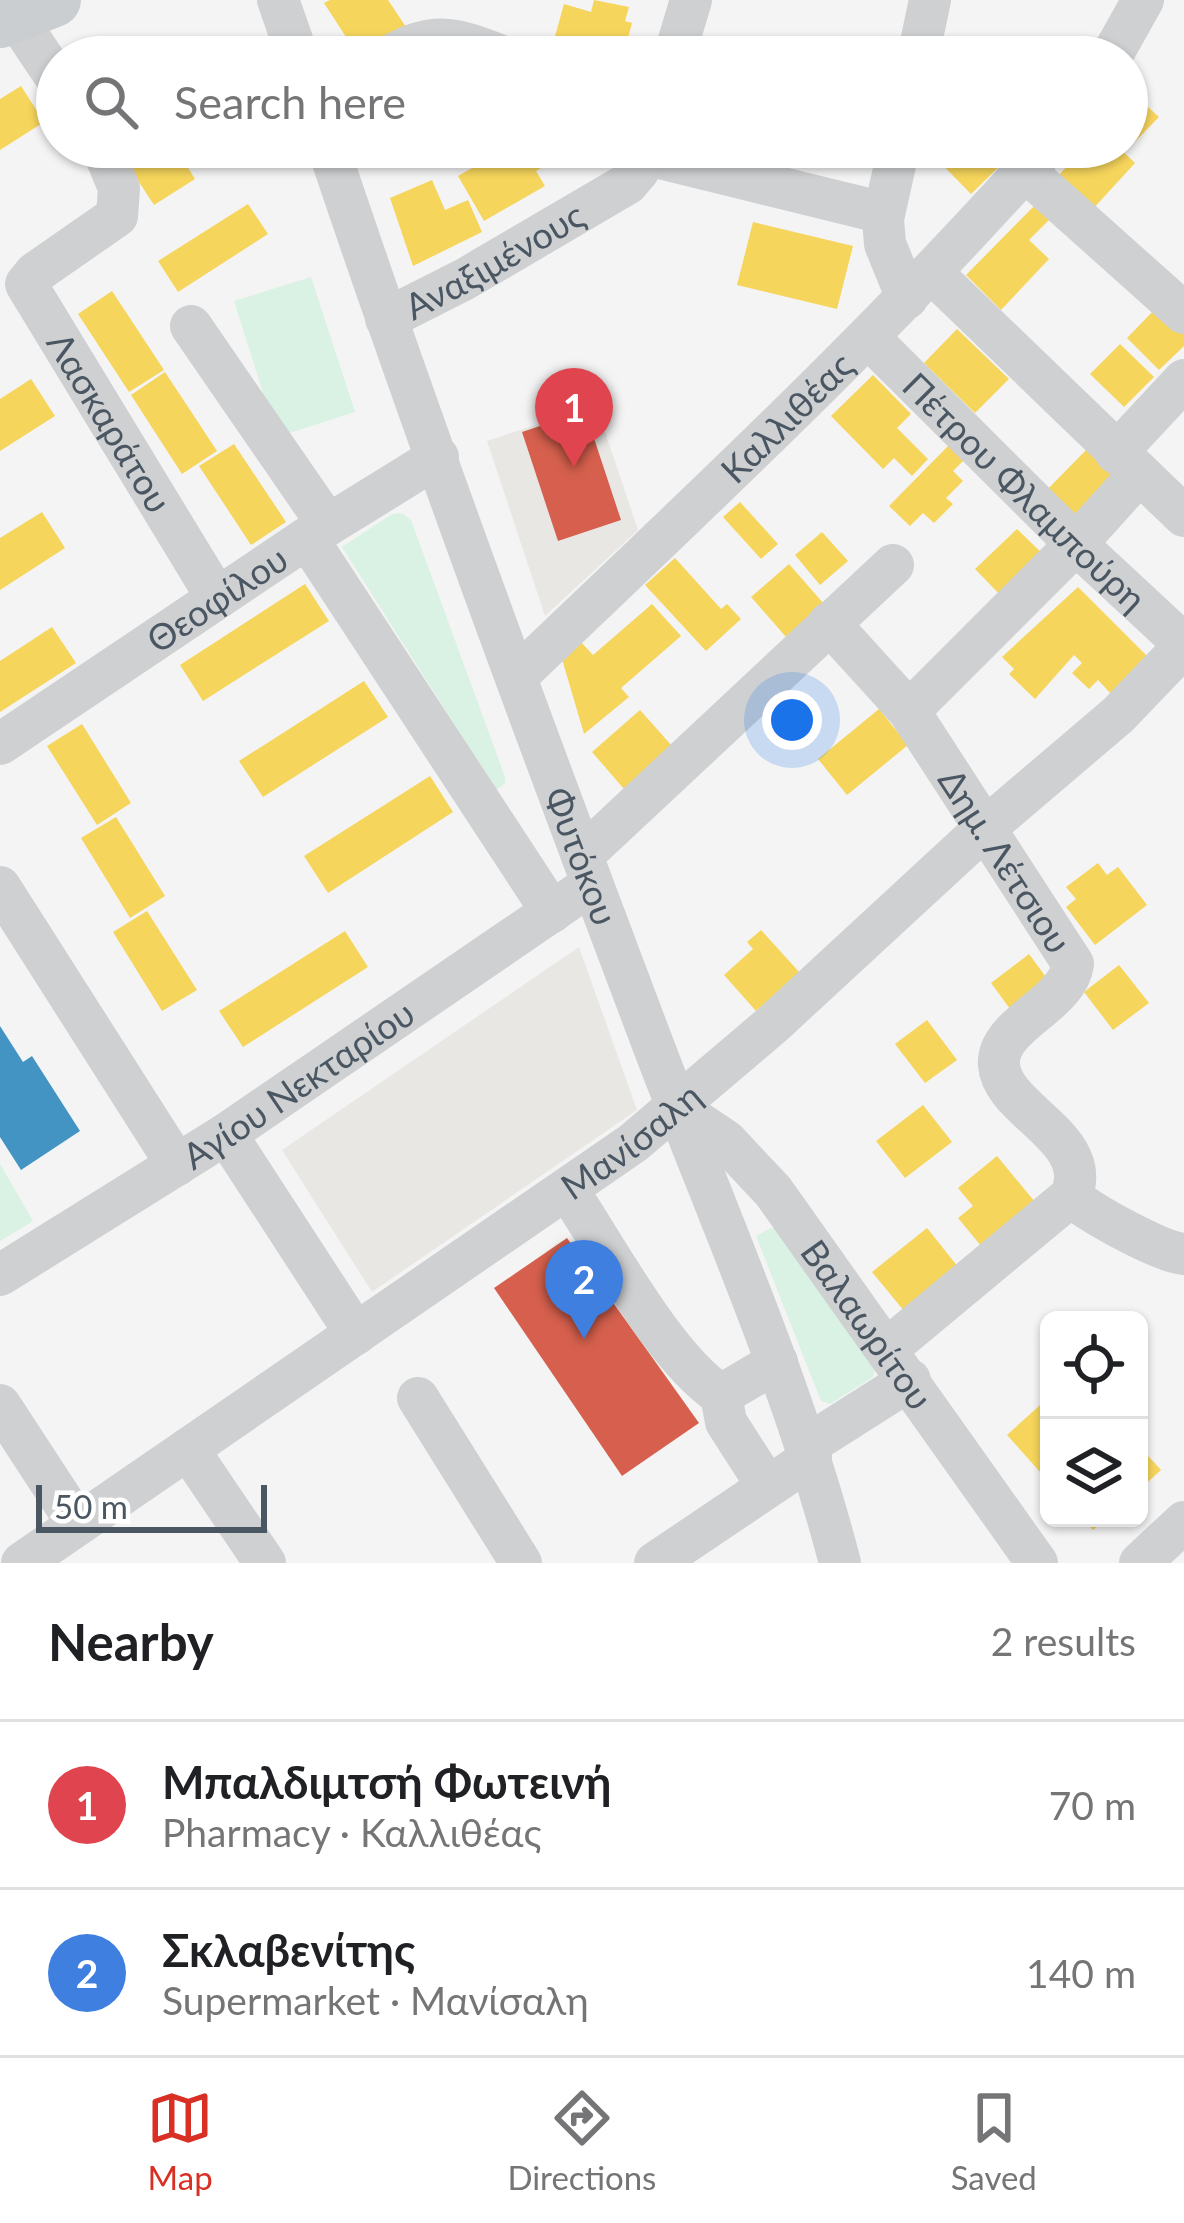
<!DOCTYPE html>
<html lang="en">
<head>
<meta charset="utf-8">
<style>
	body { margin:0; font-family:Lato,sans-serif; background:#f2f2f2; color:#202124 }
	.controls { position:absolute; right:36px; bottom:36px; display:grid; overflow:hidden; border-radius:18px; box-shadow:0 3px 9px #0004 }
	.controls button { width:108px; height:108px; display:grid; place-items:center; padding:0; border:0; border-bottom:3px solid #e0e0e0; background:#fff; color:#202124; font:60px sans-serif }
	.scale { position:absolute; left:36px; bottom:30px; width:231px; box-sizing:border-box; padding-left:12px; border:6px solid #4a5661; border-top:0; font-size:33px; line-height:42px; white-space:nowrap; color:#4a5661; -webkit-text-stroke:9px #fff; paint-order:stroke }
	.you { position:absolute; left:792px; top:720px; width:42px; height:42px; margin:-30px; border:9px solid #fff; border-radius:50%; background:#1a73e8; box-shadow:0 0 0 18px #1a73e833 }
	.badge { display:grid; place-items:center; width:78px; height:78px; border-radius:50%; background:#d93025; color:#fff; font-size:39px; font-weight:700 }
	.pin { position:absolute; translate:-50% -99px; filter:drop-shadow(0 3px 6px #0008) }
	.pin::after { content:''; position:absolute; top:63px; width:42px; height:36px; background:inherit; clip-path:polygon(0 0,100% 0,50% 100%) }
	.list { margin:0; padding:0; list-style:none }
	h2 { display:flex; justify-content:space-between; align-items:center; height:156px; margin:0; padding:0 48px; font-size:51px }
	h2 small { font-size:39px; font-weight:400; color:#757577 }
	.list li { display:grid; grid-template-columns:78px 1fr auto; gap:36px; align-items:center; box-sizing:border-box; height:168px; padding:0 48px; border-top:3px solid #e0e0e0 }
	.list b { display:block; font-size:45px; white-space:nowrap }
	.list p { margin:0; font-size:39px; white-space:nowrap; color:#757577 }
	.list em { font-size:39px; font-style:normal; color:#757577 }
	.icon { flex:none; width:66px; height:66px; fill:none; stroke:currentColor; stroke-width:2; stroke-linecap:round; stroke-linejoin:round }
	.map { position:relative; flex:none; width:1184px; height:1563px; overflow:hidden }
	.search { position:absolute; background:#fff; box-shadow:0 3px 9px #0004; left:36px; right:36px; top:36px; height:132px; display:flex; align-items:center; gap:30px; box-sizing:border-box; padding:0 42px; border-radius:66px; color:#757577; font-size:45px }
	.sheet { height:492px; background:#fff }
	nav { display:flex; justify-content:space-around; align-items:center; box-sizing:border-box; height:168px; border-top:3px solid #e0e0e0; background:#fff; font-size:33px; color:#757577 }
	nav a { display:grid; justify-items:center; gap:6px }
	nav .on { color:#d93025 }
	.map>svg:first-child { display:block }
	.commercial { fill:#e8e7e3 }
	.green { fill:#d9f2e3 }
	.homes { fill:#f6d55c }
	.shops { fill:#d6604d }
	.schools { fill:#4393c3 }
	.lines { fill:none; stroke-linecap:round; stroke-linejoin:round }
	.minor { stroke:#ced0d2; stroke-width:42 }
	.major { stroke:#caced1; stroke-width:54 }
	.labels { text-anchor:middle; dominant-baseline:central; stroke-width:12; stroke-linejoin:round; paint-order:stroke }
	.street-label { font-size:36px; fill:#4a5661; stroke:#fff }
</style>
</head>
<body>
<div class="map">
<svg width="1184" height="1563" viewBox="0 0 1184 1563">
	<rect width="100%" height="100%" fill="#f4f4f4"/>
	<g class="commercial">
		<polygon points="596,405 638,530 545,616 487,441"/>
		<polygon points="579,947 637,1110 372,1292 282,1150"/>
	</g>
	<g class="green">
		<polygon points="311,277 355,412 277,437 234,301"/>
		<polygon points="402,513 411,520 505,777 505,783 496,790 342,547 392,514"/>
		<polygon points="0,1164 33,1221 0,1241"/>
		<polygon points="771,1228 777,1229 875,1366 873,1377 830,1404 821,1401 756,1236"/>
	</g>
	<g class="homes">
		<polygon points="330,0 388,0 406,27 359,57 324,3"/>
		<polygon points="594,0 629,7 625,21 632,23 623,57 587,57 552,47 564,4 591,12"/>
		<polygon points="21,86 44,122 0,150 0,99"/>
		<polygon points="1136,96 1159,117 1127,150 1127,105"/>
		<polygon points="116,147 175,147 195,179 154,205"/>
		<polygon points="508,147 577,147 536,171 545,186 484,221 458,176"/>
		<polygon points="709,147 749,147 746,158"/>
		<polygon points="925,147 1010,147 1014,152 971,194"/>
		<polygon points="1085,147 1118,147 1135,163 1091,211 1055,179"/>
		<polygon points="432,180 445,210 468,200 482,232 413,266 390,198"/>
		<polygon points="1044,196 1059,210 1029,240 1049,259 1001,310 966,275"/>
		<polygon points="248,204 268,234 178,292 158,261"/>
		<polygon points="753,222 853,246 837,309 737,285"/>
		<polygon points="112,291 164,370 129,392 78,314"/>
		<polygon points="1158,306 1184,332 1184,346 1159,370 1127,338"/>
		<polygon points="957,329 1009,379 975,413 924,363"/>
		<polygon points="1120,344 1154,377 1124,407 1090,374"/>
		<polygon points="165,372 217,451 182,474 131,395"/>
		<polygon points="873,375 911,414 897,428 928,459 912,476 894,458 883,469 831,416"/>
		<polygon points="31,379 55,416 0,451 0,399"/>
		<polygon points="951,443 966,458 953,471 963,481 946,498 953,504 934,523 923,513 910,526 889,506"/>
		<polygon points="234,444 286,522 251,545 199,466"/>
		<polygon points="1089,447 1125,482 1078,530 1042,495"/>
		<polygon points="740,502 778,544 761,559 723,517"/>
		<polygon points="42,512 65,548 0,590 0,538"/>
		<polygon points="1017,529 1050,561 1007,602 975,569"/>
		<polygon points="822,532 848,561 820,585 795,555"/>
		<polygon points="675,558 721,609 727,604 741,619 706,651 645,585"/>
		<polygon points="789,564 824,604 786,637 751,597"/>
		<polygon points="305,584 329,621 203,701 180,665"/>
		<polygon points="1078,587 1151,660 1113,696 1098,680 1089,689 1072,673 1082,663 1074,655 1035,699 1009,674 1014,669 1002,657"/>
		<polygon points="652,604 681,636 621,688 629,697 584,734 562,659 580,641 593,655"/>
		<polygon points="52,627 76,663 0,712 0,661"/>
		<polygon points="364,681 388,717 263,797 239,761"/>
		<polygon points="879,709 908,745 847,795 818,759"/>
		<polygon points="640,710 672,746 624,789 592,752"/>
		<polygon points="82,724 131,803 97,825 47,746"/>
		<polygon points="430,776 453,812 328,893 304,856"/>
		<polygon points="116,817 165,896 130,918 81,838"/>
		<polygon points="1098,863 1107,875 1118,867 1147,905 1095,945 1066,907 1076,899 1066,887"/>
		<polygon points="147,911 197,990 162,1011 113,932"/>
		<polygon points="761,930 800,973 756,1011 724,975 753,949 747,942"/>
		<polygon points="345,931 368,967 243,1047 219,1011"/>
		<polygon points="1029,954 1054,988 1016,1017 991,983"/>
		<polygon points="1119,965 1149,1003 1113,1030 1084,992"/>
		<polygon points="927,1020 957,1060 925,1083 895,1044"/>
		<polygon points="923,1105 952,1142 905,1178 876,1141"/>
		<polygon points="997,1156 1040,1208 986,1252 958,1218 973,1206 958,1188"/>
		<polygon points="927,1228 963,1273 909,1317 872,1272"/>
		<polygon points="1049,1397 1049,1482 1007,1435"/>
		<polygon points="1139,1446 1161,1470 1139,1490"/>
		<polygon points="1082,1518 1107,1518 1093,1530"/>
	</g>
	<g class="shops">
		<polygon points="585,411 621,520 558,541 522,432"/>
		<polygon points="567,1238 699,1423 622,1476 494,1288"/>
	</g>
	<polygon class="schools" points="0,1026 23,1062 32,1056 80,1131 21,1170 0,1137"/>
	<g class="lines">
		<g class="minor">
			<polyline points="278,0 298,57"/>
			<polyline points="14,15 57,79"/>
			<path d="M 389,57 C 434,29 458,39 504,57"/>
			<polyline points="674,57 691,0"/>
			<polyline points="918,57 930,0"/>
			<polyline points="1111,57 1143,0"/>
			<path id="s1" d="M 102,147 L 119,188 L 117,216 L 35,273 L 26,284 L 217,598"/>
			<path id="s2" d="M 328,147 C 428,445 538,740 649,1034 C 715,1210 793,1381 840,1563"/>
			<polyline points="899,147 883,219 885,244 907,298"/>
			<polyline points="644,154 884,213"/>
			<polyline points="1025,171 1184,313"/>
			<polyline points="933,274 1184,516"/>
			<path id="s3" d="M 386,319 L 465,279 L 627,184 L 639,170 L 646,147"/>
			<polyline points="191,326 328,525"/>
			<path id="s4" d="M 869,338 L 1076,544 L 1184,644"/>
			<polyline points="1116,453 1184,380"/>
			<polyline points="307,538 552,912"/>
			<path id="s5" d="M 829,623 L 909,711 L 1073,964 C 1067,1006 996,1024 999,1065 C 1002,1111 1096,1138 1071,1196 L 887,1349"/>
			<path id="s6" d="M 516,677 C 697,504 880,334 1046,147"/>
			<polyline points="909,711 1076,544 1139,474"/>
			<path id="s7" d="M 0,744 L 307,538 L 438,457"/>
			<polyline points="582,856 893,565"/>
			<polyline points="0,887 177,1165"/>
			<path id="s8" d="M 677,1108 L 726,1141 L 773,1191 L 1037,1563"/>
			<polyline points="226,1134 356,1334"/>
			<path d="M 567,1189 C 606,1247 665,1359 721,1395 L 777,1362"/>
			<path d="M 1071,1196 C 1089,1213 1161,1252 1184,1254"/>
			<path id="s9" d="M 0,1275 L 226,1134 L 592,884"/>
			<polyline points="721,1395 726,1422 767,1486"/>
			<polyline points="418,1398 521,1563"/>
			<polyline points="0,1405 77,1523"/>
			<polyline points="806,1446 910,1380"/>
			<polyline points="188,1449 265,1563"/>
			<path id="s10" d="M 22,1563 L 633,1143 L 773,1024 L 983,830 L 1118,715 L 1184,646"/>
			<polyline points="655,1563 811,1458"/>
			<polyline points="1140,1563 1184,1522"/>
		</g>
		<polyline class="major" points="0,21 54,0"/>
	</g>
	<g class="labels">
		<g class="street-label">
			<text stroke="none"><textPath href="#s3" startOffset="123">Αναξιμένους</textPath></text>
			<text stroke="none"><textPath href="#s6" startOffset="375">Καλλιθέας</textPath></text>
			<text stroke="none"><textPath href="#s1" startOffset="348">Λασκαράτου</textPath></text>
			<text stroke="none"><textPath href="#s4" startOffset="219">Πέτρου Φλαμπούρη</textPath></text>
			<text stroke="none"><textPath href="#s7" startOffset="261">Θεοφίλου</textPath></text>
			<text stroke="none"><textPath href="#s2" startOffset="753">Φυτόκου</textPath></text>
			<text stroke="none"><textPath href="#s5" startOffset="297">Δημ. Λέτσιου</textPath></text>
			<text stroke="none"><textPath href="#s9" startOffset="354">Αγίου Νεκταρίου</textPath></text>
			<text stroke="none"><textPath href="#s10" startOffset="741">Μανίσαλη</textPath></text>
			<text stroke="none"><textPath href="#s8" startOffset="291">Βαλαωρίτου</textPath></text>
		</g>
	</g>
</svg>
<div class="controls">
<button><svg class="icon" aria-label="locate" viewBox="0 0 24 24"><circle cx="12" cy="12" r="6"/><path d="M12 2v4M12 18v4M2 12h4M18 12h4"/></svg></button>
<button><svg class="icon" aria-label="layers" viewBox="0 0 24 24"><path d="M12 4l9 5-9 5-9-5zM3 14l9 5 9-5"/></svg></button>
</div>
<div class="scale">50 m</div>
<div class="you"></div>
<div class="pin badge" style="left:574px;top:467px;background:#e0444e">1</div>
<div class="pin badge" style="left:584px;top:1339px;background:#3f7fe0">2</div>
<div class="search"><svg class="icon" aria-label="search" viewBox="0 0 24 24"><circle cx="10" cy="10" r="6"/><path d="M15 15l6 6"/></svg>Search here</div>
</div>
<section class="sheet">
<h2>Nearby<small>2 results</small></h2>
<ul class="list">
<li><span class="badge" style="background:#e0444e">1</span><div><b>Μπαλδιμτσή Φωτεινή</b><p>Pharmacy · Καλλιθέας</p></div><em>70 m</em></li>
<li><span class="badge" style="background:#3f7fe0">2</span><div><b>Σκλαβενίτης</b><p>Supermarket · Μανίσαλη</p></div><em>140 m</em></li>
</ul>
</section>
<nav>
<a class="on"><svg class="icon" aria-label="map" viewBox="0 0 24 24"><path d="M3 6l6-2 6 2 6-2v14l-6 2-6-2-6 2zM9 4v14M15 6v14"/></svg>Map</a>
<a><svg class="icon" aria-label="directions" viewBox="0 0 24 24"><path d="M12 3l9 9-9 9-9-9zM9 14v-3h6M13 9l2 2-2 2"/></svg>Directions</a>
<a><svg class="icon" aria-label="saved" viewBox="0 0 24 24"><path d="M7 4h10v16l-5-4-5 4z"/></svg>Saved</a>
</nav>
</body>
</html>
